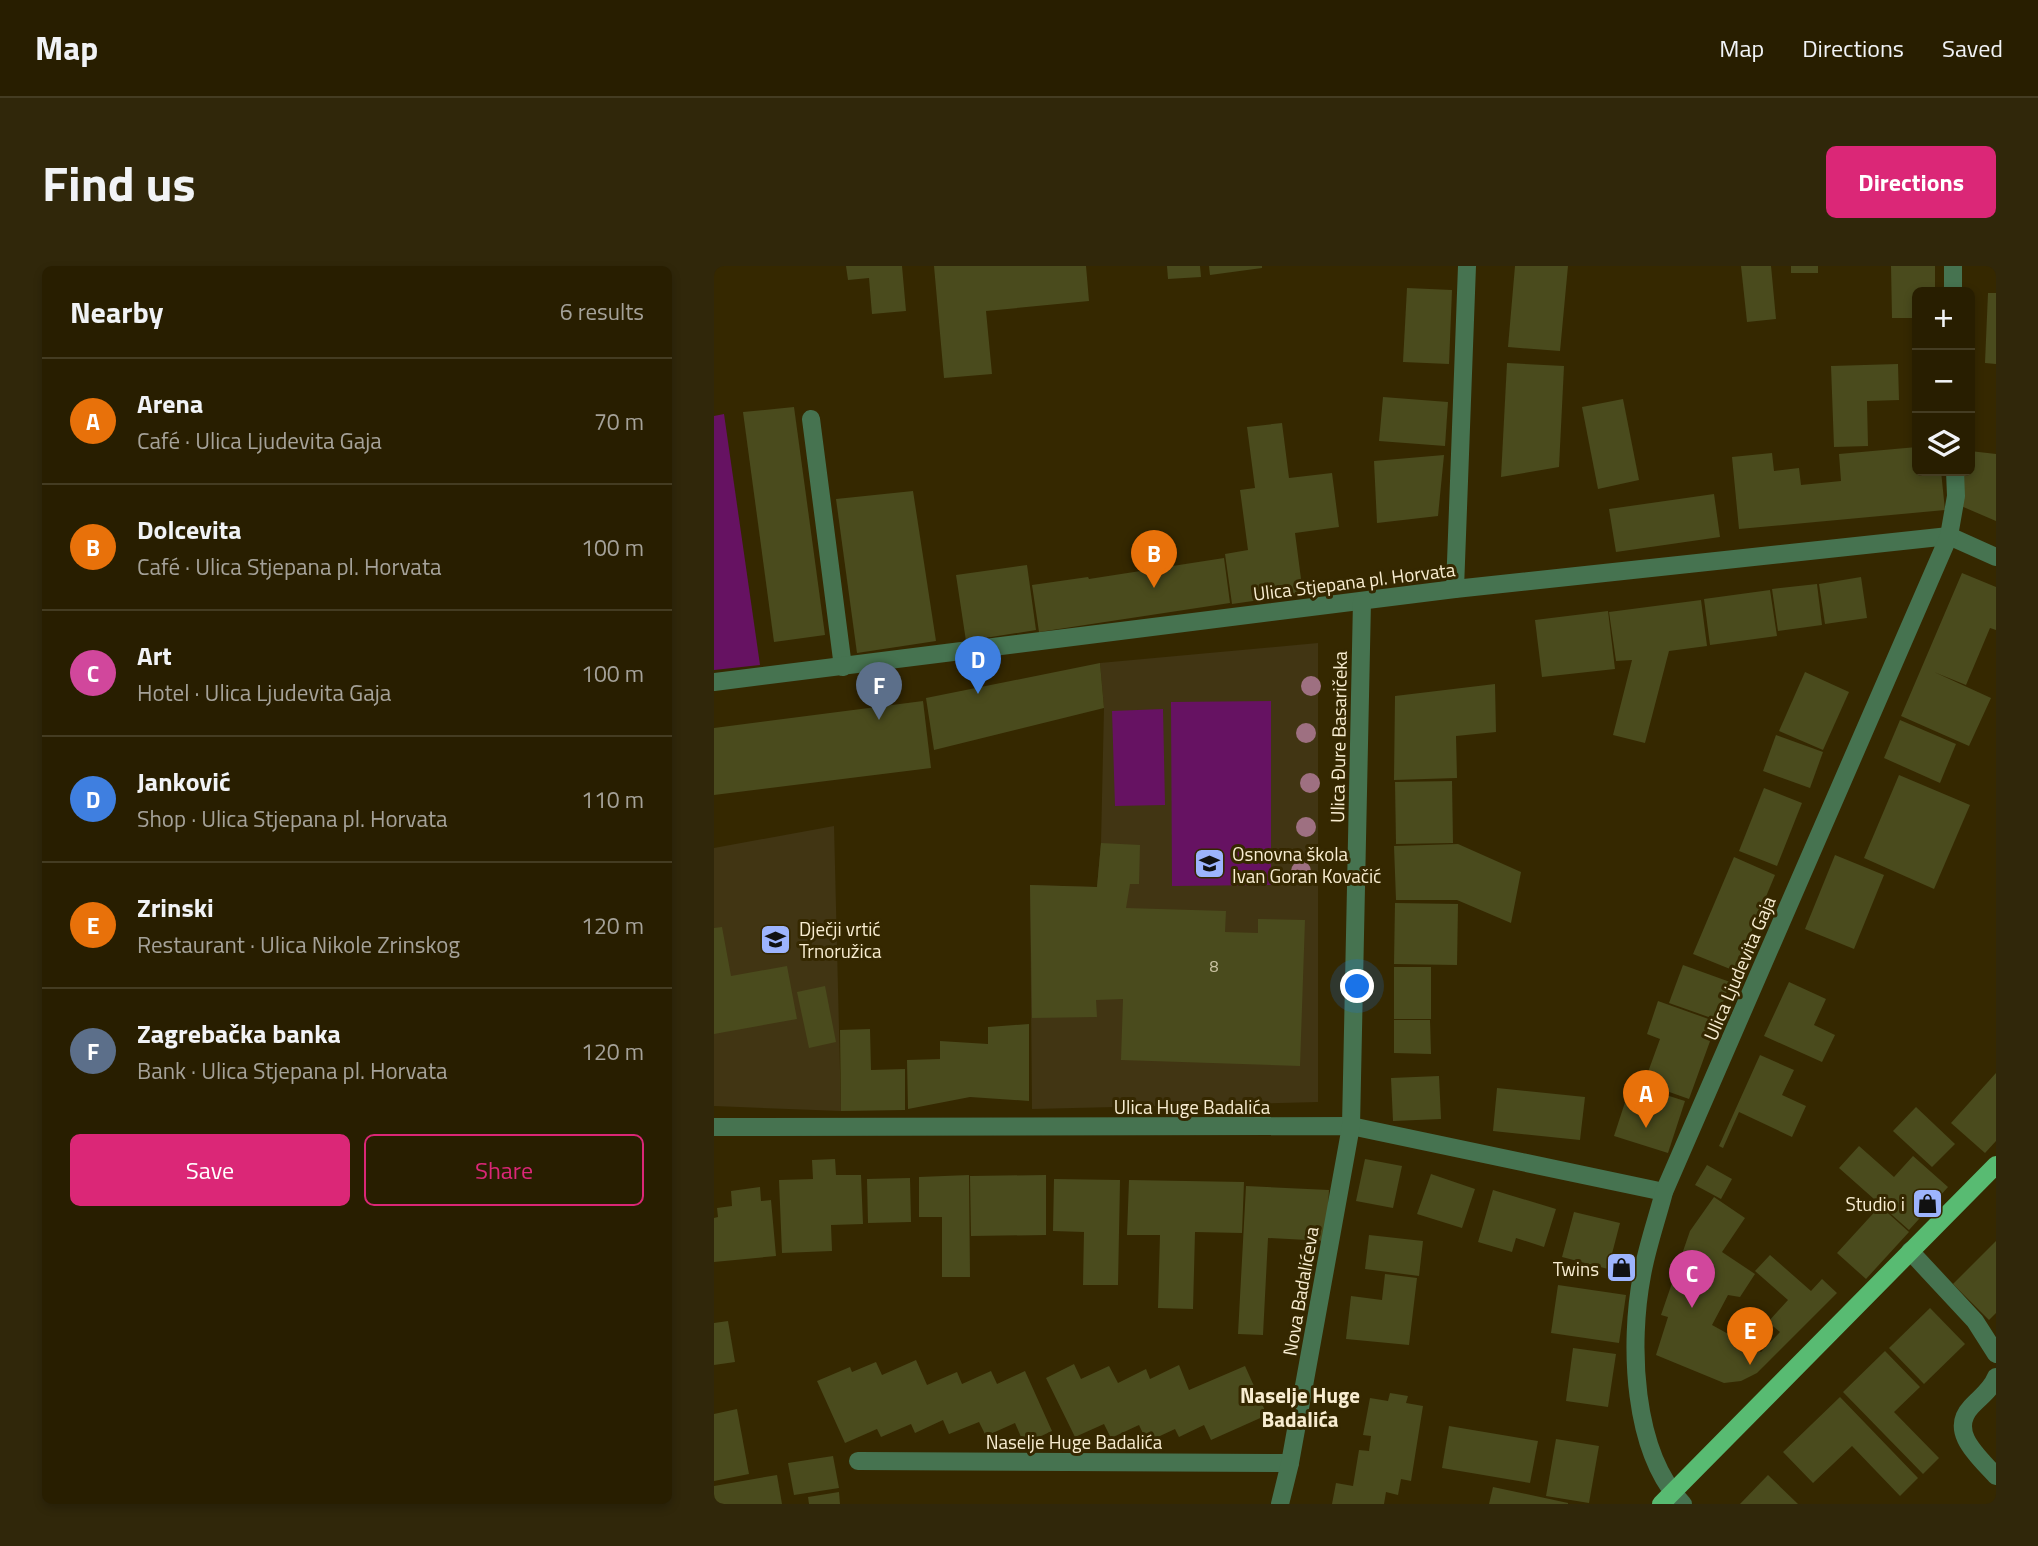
<!DOCTYPE html>
<html lang="en">
<head>
<meta charset="utf-8">
<style>
	body { margin:0; font-family:"Titillium Web",sans-serif; background:#30270a; color:#f1f3f6 }
	.controls { position:absolute; right:21px; top:21px; display:grid; overflow:hidden; border-radius:10px; box-shadow:0 4px 10px #0003 }
	.controls button { width:63px; height:63px; display:grid; place-items:center; padding:0; border:0; border-bottom:2px solid #443c22; background:#281e00; color:#f1f3f6; font:35px sans-serif }
	.you { position:absolute; left:644px; top:721px; width:24px; height:24px; margin:-18px; border:5px solid #fff; border-radius:50%; background:#1a73e8; box-shadow:0 0 0 10px #1a73e833 }
	.badge { display:grid; place-items:center; width:46px; height:46px; border-radius:50%; background:#db2777; color:#fff; font-size:23px; font-weight:700 }
	.pin { position:absolute; translate:-50% -58px; filter:drop-shadow(0 2px 4px #0008) }
	.pin::after { content:''; position:absolute; top:37px; width:24px; height:21px; background:inherit; clip-path:polygon(0 0,100% 0,50% 100%) }
	.list { margin:0; padding:0; list-style:none }
	h2 { display:flex; justify-content:space-between; align-items:center; height:91px; margin:0; padding:0 28px; font-size:30px }
	h2 small { font-size:23px; font-weight:400; color:#a5a299 }
	.list li { display:grid; grid-template-columns:46px 1fr auto; gap:21px; align-items:center; box-sizing:border-box; height:126px; padding:0 28px; border-top:2px solid #443c22 }
	.list b { display:block; font-size:26px; white-space:nowrap }
	.list p { margin:0; font-size:23px; white-space:nowrap; color:#a5a299 }
	.list em { font-size:23px; font-style:normal; color:#a5a299 }
	.actions { display:flex; gap:14px; padding:21px 28px }
	.actions a { flex:1; padding:16px 0; border:2px solid #db2777; border-radius:10px; text-align:center; font-size:24px; color:#db2777 }
	.actions .main { background:#db2777; color:#fff }
	.icon { flex:none; width:38px; height:38px; fill:none; stroke:currentColor; stroke-width:2; stroke-linecap:round; stroke-linejoin:round }
	.map { position:relative; flex:none; width:1282px; height:1238px; overflow:hidden; border-radius:10px }
	header { display:flex; align-items:center; gap:42px; box-sizing:border-box; height:98px; padding:0 35px; background:#281e00; border-bottom:2px solid #443c22 }
	header strong { font-size:33px }
	nav { display:flex; gap:38px; margin-inline-start:auto; font-size:24px }
	.intro { display:flex; align-items:center; justify-content:space-between; box-sizing:border-box; height:168px; padding:0 42px }
	h1 { margin:0; font-size:49px }
	.button { padding:18px 32px; border-radius:10px; background:#db2777; color:#fff; font-size:24px; font-weight:700 }
	main { display:flex; gap:42px; padding:0 42px }
	aside { flex:1; background:#281e00; border-radius:10px; box-shadow:0 4px 10px #0003 }
	.map>svg:first-child { display:block }
	.built { fill:#413513 }
	.green { fill:#661262 }
	.building { fill:#4a4b1d }
	.lines { fill:none; stroke-linecap:round; stroke-linejoin:round }
	.minor { stroke:#467350; stroke-width:18 }
	.major { stroke:#58bb72; stroke-width:18 }
	.tree { fill:#9e7081 }
	.labels { text-anchor:middle; dominant-baseline:central; stroke-width:6; stroke-linejoin:round; paint-order:stroke }
	.number-label { font-size:16px; fill:#ccc4a4 }
	.street-label { font-size:19px; fill:#f8edd1; stroke:#352800 }
	.poi-label { font-size:19px; fill:#f8edd1; stroke:#352800; text-anchor:start }
	.neighbourhood-label { font-size:21px; font-weight:bold; fill:#f8edd1; stroke:#352800 }
</style>
</head>
<body>
<header>
<strong>Map</strong>
<nav><a>Map</a><a>Directions</a><a>Saved</a></nav>
</header>
<div class="intro"><h1>Find us</h1><a class="button">Directions</a></div>
<main>
<aside>
<h2>Nearby<small>6 results</small></h2>
<ul class="list">
<li><span class="badge" style="background:#e8710a">A</span><div><b>Arena</b><p>Café · Ulica Ljudevita Gaja</p></div><em>70 m</em></li>
<li><span class="badge" style="background:#e8710a">B</span><div><b>Dolcevita</b><p>Café · Ulica Stjepana pl. Horvata</p></div><em>100 m</em></li>
<li><span class="badge" style="background:#d1479c">C</span><div><b>Art</b><p>Hotel · Ulica Ljudevita Gaja</p></div><em>100 m</em></li>
<li><span class="badge" style="background:#3f7fe0">D</span><div><b>Janković</b><p>Shop · Ulica Stjepana pl. Horvata</p></div><em>110 m</em></li>
<li><span class="badge" style="background:#e8710a">E</span><div><b>Zrinski</b><p>Restaurant · Ulica Nikole Zrinskog</p></div><em>120 m</em></li>
<li><span class="badge" style="background:#5c6f8a">F</span><div><b>Zagrebačka banka</b><p>Bank · Ulica Stjepana pl. Horvata</p></div><em>120 m</em></li>
</ul>
<div class="actions"><a class="main">Save</a><a>Share</a></div>
</aside>
<div class="map">
<svg width="1282" height="1238" viewBox="0 0 1282 1238">
	<rect width="100%" height="100%" fill="#352800"/>
	<g class="built">
		<polygon points="604,377 604,836 318,843 316,619 383,621 387,577 390,442 386,397"/>
		<polygon points="120,560 127,845 0,840 0,582"/>
	</g>
	<g class="green">
		<polygon points="10,148 46,399 0,404 0,150"/>
		<polygon points="557,435 557,619 458,620 457,436"/>
		<polygon points="449,443 451,539 401,540 398,445"/>
	</g>
	<g class="building">
		<polygon points="132,0 188,0 192,45 158,48 155,12 134,14"/>
		<polygon points="220,0 372,0 375,35 272,45 278,108 230,112"/>
		<polygon points="453,0 486,0 487,11 454,13"/>
		<polygon points="495,0 548,0 548,2 496,9"/>
		<polygon points="801,0 854,0 846,85 794,81"/>
		<polygon points="1027,0 1057,0 1062,53 1033,56"/>
		<rect x="1077" y="0" width="27" height="7"/>
		<polygon points="1177,0 1221,0 1221,26 1203,26 1203,52 1178,52"/>
		<polygon points="693,22 738,24 735,98 689,96"/>
		<polygon points="1274,27 1282,27 1282,98 1271,97"/>
		<polygon points="793,97 850,100 845,201 787,211"/>
		<polygon points="1184,98 1185,134 1153,135 1154,180 1120,181 1117,100"/>
		<polygon points="669,131 734,136 731,180 665,175"/>
		<polygon points="909,133 925,214 884,223 868,141"/>
		<polygon points="80,141 111,369 60,376 29,146"/>
		<polygon points="568,157 575,212 618,207 625,261 581,267 589,328 518,338 511,288 534,284 526,224 541,222 533,161"/>
		<polygon points="1203,181 1203,205 1227,205 1231,244 1025,263 1018,191 1058,187 1060,205 1085,202 1087,219 1127,215 1125,188"/>
		<polygon points="1256,185 1282,188 1282,255 1247,240 1249,205 1256,205"/>
		<polygon points="730,189 724,250 663,257 660,195"/>
		<polygon points="199,225 222,375 143,387 122,233"/>
		<polygon points="1000,228 1006,271 902,286 895,243"/>
		<polygon points="510,292 516,337 325,366 318,319 374,311 375,313"/>
		<polygon points="313,299 322,364 252,375 242,309"/>
		<polygon points="1248,307 1282,321 1282,364 1276,362 1252,419 1220,406 1277,432 1255,480 1187,450"/>
		<polygon points="1147,311 1153,352 1111,358 1105,318"/>
		<polygon points="1103,318 1108,359 1064,365 1058,323"/>
		<polygon points="1056,324 1063,370 996,379 990,333"/>
		<polygon points="987,334 993,380 955,385 931,477 899,469 918,394 902,395 895,346"/>
		<polygon points="894,345 901,403 828,411 821,354"/>
		<polygon points="386,397 390,442 220,484 212,432"/>
		<polygon points="1091,406 1135,426 1109,484 1065,465"/>
		<polygon points="781,418 782,466 742,470 743,512 680,514 681,430"/>
		<polygon points="209,435 217,502 0,529 0,462"/>
		<polygon points="1186,454 1242,478 1226,517 1170,492"/>
		<polygon points="1062,469 1109,486 1096,522 1049,505"/>
		<polygon points="1185,509 1256,539 1220,623 1150,592"/>
		<polygon points="738,515 739,577 682,578 681,516"/>
		<polygon points="1050,522 1088,537 1063,600 1025,585"/>
		<polygon points="387,577 426,579 425,618 416,618 412,642 512,645 511,666 544,667 544,653 591,654 586,800 407,794 409,733 382,734 383,751 318,752 316,619 383,621"/>
		<polygon points="744,578 807,606 797,657 743,634 682,634 680,580"/>
		<polygon points="1121,589 1170,609 1140,683 1091,663"/>
		<polygon points="1020,591 1061,609 1021,705 979,688"/>
		<polygon points="681,637 744,638 743,699 680,698"/>
		<polygon points="8,661 17,710 73,700 83,753 0,768 0,662"/>
		<polygon points="969,699 1016,716 1003,754 955,737"/>
		<rect x="680" y="701" width="37" height="52"/>
		<polygon points="1075,716 1112,733 1100,759 1121,769 1108,796 1050,770"/>
		<polygon points="111,720 122,776 95,782 83,726"/>
		<polygon points="944,735 1003,756 975,833 930,817 946,773 933,768"/>
		<polygon points="680,754 716,754 717,788 680,787"/>
		<polygon points="315,758 315,835 256,831 194,843 193,794 226,793 226,775 274,778 274,761"/>
		<polygon points="156,763 157,804 191,803 191,844 127,845 126,764"/>
		<polygon points="1046,789 1080,804 1068,829 1092,840 1078,871 1025,846 1009,882 1005,880"/>
		<polygon points="1282,807 1282,875 1271,887 1237,857"/>
		<polygon points="725,810 727,853 679,855 677,812"/>
		<polygon points="917,818 971,835 954,887 900,870"/>
		<polygon points="783,822 871,831 866,874 779,865"/>
		<polygon points="1202,841 1241,878 1218,901 1179,865"/>
		<polygon points="1145,880 1180,911 1199,890 1234,921 1195,964 1125,902"/>
		<polygon points="121,893 122,909 147,909 149,958 117,959 118,985 68,987 65,914 99,913 98,894"/>
		<polygon points="651,893 688,900 679,942 642,935"/>
		<polygon points="993,899 1018,913 1007,933 981,919"/>
		<polygon points="717,908 761,923 748,962 703,948"/>
		<polygon points="255,909 256,1011 228,1011 228,951 205,951 205,911"/>
		<polygon points="332,909 332,969 257,970 256,910"/>
		<polygon points="196,912 197,956 154,957 153,913"/>
		<polygon points="340,913 406,914 404,1019 369,1019 370,966 339,965"/>
		<polygon points="415,914 530,916 528,967 481,966 479,1043 444,1042 446,969 413,969"/>
		<polygon points="532,920 615,924 612,975 554,972 549,1069 524,1068"/>
		<polygon points="46,921 47,935 57,934 62,990 0,996 0,952 4,951 3,942 18,940 17,925"/>
		<polygon points="779,924 842,943 830,981 802,972 798,986 764,976"/>
		<polygon points="1000,931 1031,952 1008,986 1041,1008 1026,1031 1014,1029 998,1059 1047,1086 1066,1066 1054,1056 1074,1034 1041,1005 1056,989 1097,1025 1108,1013 1123,1027 1043,1107 1027,1115 1010,1117 942,1089 954,1051 947,1049 976,965"/>
		<polygon points="1166,940 1195,966 1152,1013 1123,987"/>
		<polygon points="860,946 906,957 894,1003 848,991"/>
		<polygon points="655,969 709,975 705,1010 651,1003"/>
		<polygon points="1282,975 1282,1047 1275,1054 1239,1018"/>
		<polygon points="671,1008 703,1012 695,1079 632,1073 637,1030 668,1034"/>
		<polygon points="844,1019 912,1029 905,1077 837,1067"/>
		<polygon points="1216,1042 1251,1078 1210,1118 1175,1082"/>
		<polygon points="14,1055 21,1096 0,1099 0,1057"/>
		<polygon points="859,1082 902,1088 894,1141 852,1135"/>
		<polygon points="1171,1085 1206,1121 1180,1146 1225,1192 1209,1208 1129,1126"/>
		<polygon points="202,1094 213,1119 243,1106 248,1118 277,1105 283,1118 311,1105 338,1165 310,1178 301,1157 272,1170 265,1156 235,1168 229,1154 201,1167 197,1158 167,1171 163,1163 131,1177 103,1115 136,1101 138,1106 162,1096 168,1109"/>
		<polygon points="360,1098 367,1113 395,1100 404,1117 432,1103 436,1113 465,1099 475,1124 531,1100 553,1149 497,1174 490,1159 465,1171 461,1163 433,1176 425,1159 397,1172 390,1158 361,1171 332,1112"/>
		<polygon points="676,1127 694,1130 692,1137 709,1140 697,1215 687,1213 684,1229 672,1226 670,1238 618,1238 622,1217 639,1220 645,1184 655,1185 657,1170 649,1169 656,1132 674,1135"/>
		<polygon points="1126,1131 1204,1212 1186,1230 1138,1180 1099,1217 1069,1186"/>
		<polygon points="23,1143 35,1208 0,1215 0,1148"/>
		<polygon points="735,1160 824,1175 816,1217 728,1202"/>
		<polygon points="842,1173 885,1180 875,1237 832,1230"/>
		<polygon points="119,1190 125,1222 80,1229 74,1197"/>
		<polygon points="63,1209 68,1238 0,1238 0,1220"/>
		<polygon points="1054,1209 1084,1238 1026,1238"/>
		<polygon points="779,1221 854,1237 854,1238 775,1238"/>
		<polygon points="125,1226 126,1238 95,1238 94,1231"/>
	</g>
	<g class="lines">
		<g class="minor">
			<polyline points="1239,0 1239,26"/>
			<polyline points="97,153 129,401"/>
			<polyline points="741,323 753,0"/>
			<polyline points="0,416 741,323 1235,270 1282,291"/>
			<polyline points="0,861 637,860 950,926"/>
			<polyline points="1196,985 1261,1055 1282,1088"/>
			<path d="M 1282,1111 C 1277,1124 1266,1131 1257,1141 C 1234,1166 1265,1191 1282,1210"/>
			<polyline points="144,1195 576,1197"/>
			<polyline points="566,1238 576,1197 637,860 648,335"/>
			<path d="M 969,1238 C 918,1186 915,1077 928,1009 C 933,981 943,953 950,926 L 1235,270 L 1242,230 L 1241,205"/>
		</g>
		<polyline class="major" points="947,1238 1282,899"/>
	</g>
	<g class="tree">
		<circle cx="597" cy="420" r="10"/>
		<circle cx="592" cy="467" r="10"/>
		<circle cx="596" cy="517" r="10"/>
		<circle cx="592" cy="561" r="10"/>
		<circle cx="587" cy="605" r="10"/>
	</g>
	<defs>
		<symbol id="school-square" viewBox="-11 -11 22 22"><rect x="-9" y="-9" width="18" height="18" rx="4" fill="#9db4fd" stroke="#352800"/><path d="M0-5L7-2L0 1L-7-2ZM-4 1L0 2.5L4 1V4Q0 6-4 4Z" fill="#111"/></symbol>
		<symbol id="shop-square" viewBox="-11 -11 22 22"><rect x="-9" y="-9" width="18" height="18" rx="4" fill="#9db4fd" stroke="#352800"/><path d="M-5-2.5h2.3a2.7 3.5 0 0 1 5.4 0H5L5.5 6h-11ZM-1.5-2.5h3a1.5 2.3 0 0 0-3 0Z" fill="#111"/></symbol>
	</defs>
	<g fill-rule="evenodd">
		<use href="#school-square" x="478" y="580" width="35" height="35"/>
		<use href="#school-square" x="44" y="656" width="35" height="35"/>
		<use href="#shop-square" x="1196" y="920" width="35" height="35"/>
		<use href="#shop-square" x="890" y="984" width="35" height="35"/>
	</g>
	<g class="labels">
		<g class="number-label">
			<text x="500" y="700">8</text>
		</g>
		<g class="street-label">
			<text transform="translate(640 315) rotate(-7)">Ulica Stjepana pl. Horvata</text>
			<text transform="translate(624 471) rotate(-89)">Ulica Đure Basaričeka</text>
			<text transform="translate(1025 702) rotate(-67)">Ulica Ljudevita Gaja</text>
			<text x="478" y="840">Ulica Huge Badalića</text>
			<text transform="translate(586 1025) rotate(-80)">Nova Badalićeva</text>
			<text x="360" y="1175">Naselje Huge Badalića</text>
		</g>
		<g class="poi-label">
			<text x="518" y="587">Osnovna škola<tspan x="518" dy="22">Ivan Goran Kovačić</tspan></text>
			<text x="85" y="662">Dječji vrtić<tspan x="85" dy="22">Trnoružica</tspan></text>
			<text x="1191" y="937" text-anchor="end">Studio i</text>
			<text x="885" y="1002" text-anchor="end">Twins</text>
		</g>
		<g class="neighbourhood-label">
			<text x="586" y="1129">Naselje Huge<tspan x="586" dy="24">Badalića</tspan></text>
		</g>
	</g>
</svg>
<div class="controls">
<button>+</button>
<button>−</button>
<button><svg class="icon" aria-label="layers" viewBox="0 0 24 24"><path d="M12 4l9 5-9 5-9-5zM3 14l9 5 9-5"/></svg></button>
</div>
<div class="you"></div>
<div class="pin badge" style="left:932px;top:862px;background:#e8710a">A</div>
<div class="pin badge" style="left:440px;top:322px;background:#e8710a">B</div>
<div class="pin badge" style="left:978px;top:1042px;background:#d1479c">C</div>
<div class="pin badge" style="left:264px;top:428px;background:#3f7fe0">D</div>
<div class="pin badge" style="left:1036px;top:1099px;background:#e8710a">E</div>
<div class="pin badge" style="left:165px;top:454px;background:#5c6f8a">F</div>
</div>
</main>
</body>
</html>
